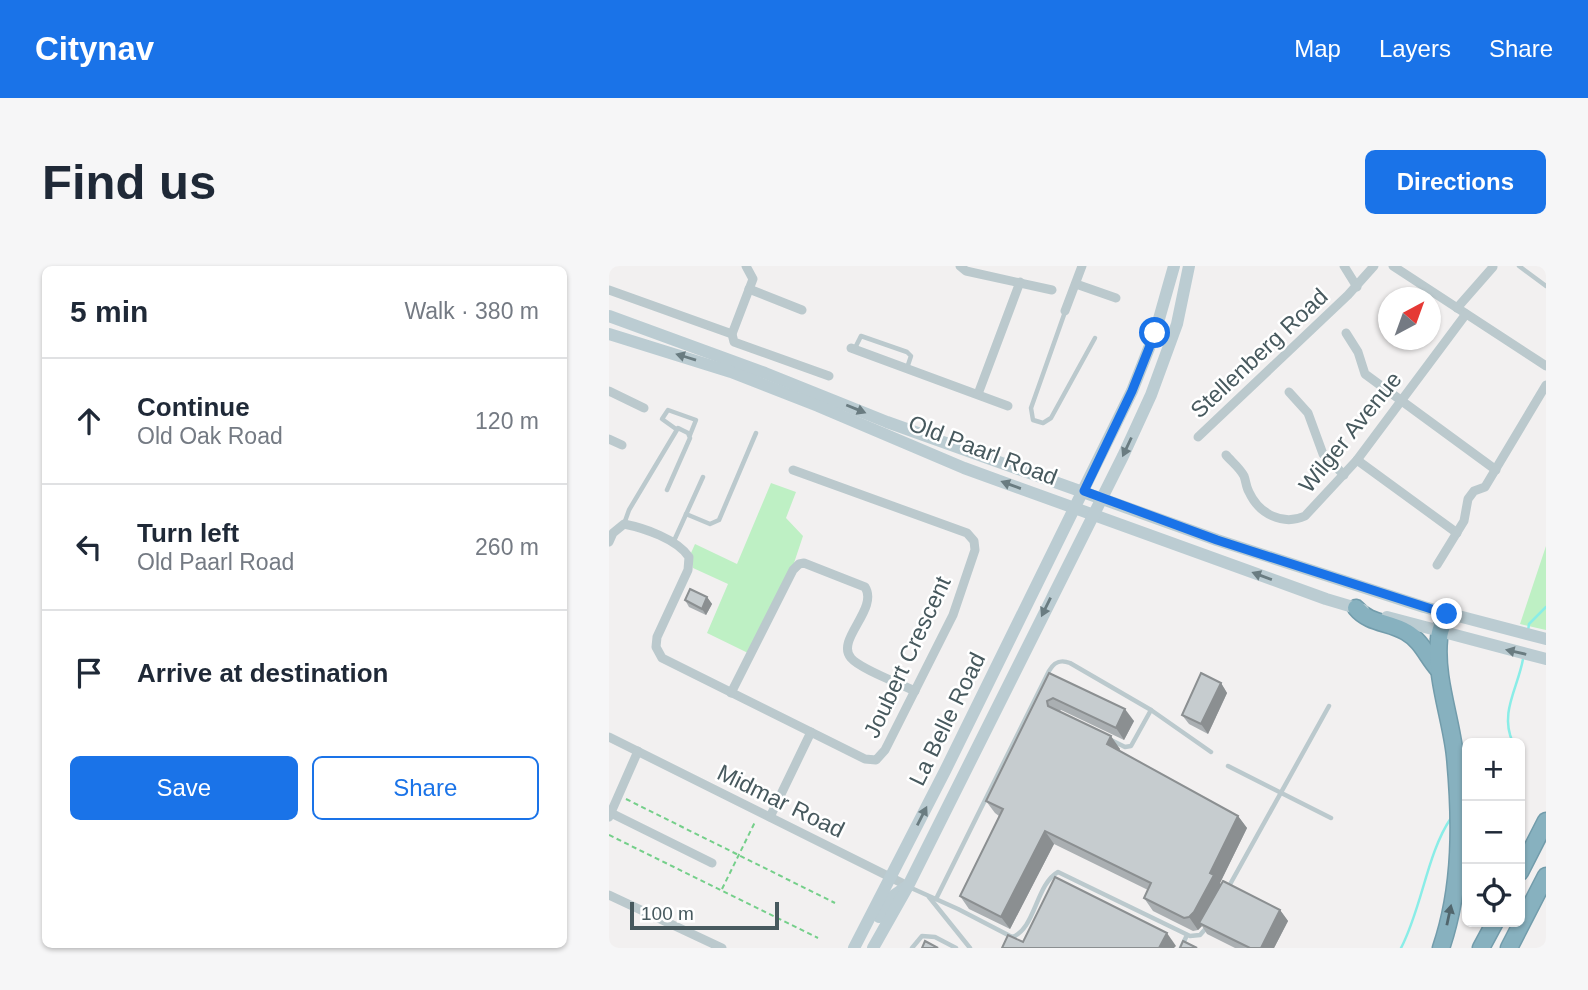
<!DOCTYPE html>
<html lang="en">
<head>
<meta charset="utf-8">
<style>
	body { margin:0; font-family:Arial,sans-serif; background:#f6f6f7; color:#1f2937 }
	.controls { position:absolute; right:21px; bottom:21px; display:grid; overflow:hidden; border-radius:10px; box-shadow:0 2px 5px #0004 }
	.controls button { width:63px; height:63px; display:grid; place-items:center; padding:0; border:0; border-bottom:2px solid #e0e1e3; background:#fff; color:#1f2937; font:35px sans-serif }
	.compass { position:absolute; left:769px; top:21px; width:63px; height:63px; border-radius:50%; background:#fff; box-shadow:0 2px 5px #0004; rotate:41deg }
	.scale { position:absolute; left:21px; bottom:18px; width:149px; box-sizing:border-box; padding-left:7px; border:4px solid #47595e; border-top:0; font-size:19px; line-height:24px; white-space:nowrap; color:#47595e; -webkit-text-stroke:5px #fff; paint-order:stroke }
	.stop { position:absolute; width:21px; height:21px; margin:-16px; border:5px solid #1a73e8; border-radius:50%; background:#fff }
	.stop.end { background:#1a73e8; border-color:#fff; box-shadow:0 2px 7px #0008 }
	.list { margin:0; padding:0; list-style:none }
	h2 { display:flex; justify-content:space-between; align-items:center; height:91px; margin:0; padding:0 28px; font-size:30px }
	h2 small { font-size:23px; font-weight:400; color:#747a83 }
	.list li { display:grid; grid-template-columns:46px 1fr auto; gap:21px; align-items:center; box-sizing:border-box; height:126px; padding:0 28px; border-top:2px solid #e0e1e3 }
	.list b { display:block; font-size:26px; white-space:nowrap }
	.list p { margin:0; font-size:23px; white-space:nowrap; color:#747a83 }
	.list em { font-size:23px; font-style:normal; color:#747a83 }
	.actions { display:flex; gap:14px; padding:21px 28px }
	.actions a { flex:1; padding:16px 0; border:2px solid #1a73e8; border-radius:10px; text-align:center; font-size:24px; color:#1a73e8 }
	.actions .main { background:#1a73e8; color:#fff }
	.icon { flex:none; width:38px; height:38px; fill:none; stroke:currentColor; stroke-width:2; stroke-linecap:round; stroke-linejoin:round }
	.map { position:relative; flex:none; width:937px; height:682px; overflow:hidden; border-radius:10px }
	header { display:flex; align-items:center; gap:42px; box-sizing:border-box; height:98px; padding:0 35px; background:#1a73e8; color:#fff }
	header strong { font-size:33px }
	nav { display:flex; gap:38px; margin-inline-start:auto; font-size:24px }
	.intro { display:flex; align-items:center; justify-content:space-between; box-sizing:border-box; height:168px; padding:0 42px }
	h1 { margin:0; font-size:49px }
	.button { padding:18px 32px; border-radius:10px; background:#1a73e8; color:#fff; font-size:24px; font-weight:700 }
	main { display:flex; gap:42px; padding:0 42px }
	aside { flex:1; background:#fff; border-radius:10px; box-shadow:0 2px 5px #0004 }
	.map>svg:first-child { display:block }
	.green { fill:#bef0c4 }
	.lines { fill:none; stroke-linecap:round; stroke-linejoin:round }
	.stream { stroke:#8aede7; stroke-width:2.5 }
	.highway-casing { stroke:#729cab; stroke-width:19 }
	.path { stroke:#75cf8a; stroke-width:2; stroke-dasharray:5 3.5; stroke-linecap:butt }
	.lane { stroke:#bbc9cd; stroke-width:4.5 }
	.street { stroke:#bbc9cd; stroke-width:9 }
	.secondary { stroke:#bbccd2; stroke-width:12 }
	.highway { stroke:#87b1bf; stroke-width:16 }
	.wall { fill:#aaafb2 }
	.shaded-wall { fill:#8b8f91 }
	.building { fill:#c6cccf; stroke:#8b8f91; stroke-width:2 }
	.oneway { fill:#6a7c81 }
	.oneway2 { fill:#51666d }
	.route { stroke:#1a73e8; stroke-width:9 }
	.labels { text-anchor:middle; dominant-baseline:central; stroke-width:5; stroke-linejoin:round; paint-order:stroke }
	.street-label { font-size:23px; fill:#47595e; stroke:#fff }
</style>
</head>
<body>
<header>
<strong>Citynav</strong>
<nav><a>Map</a><a>Layers</a><a>Share</a></nav>
</header>
<div class="intro"><h1>Find us</h1><a class="button">Directions</a></div>
<main>
<aside>
<h2>5 min<small>Walk · 380 m</small></h2>
<ul class="list">
<li><svg class="icon" aria-label="ahead" viewBox="0 0 24 24"><path d="M12 20V5M6 11l6-6 6 6"/></svg><div><b>Continue</b><p>Old Oak Road</p></div><em>120 m</em></li>
<li><svg class="icon" aria-label="left" viewBox="0 0 24 24"><path d="M17 20v-9H6M10 6l-5 5 5 5"/></svg><div><b>Turn left</b><p>Old Paarl Road</p></div><em>260 m</em></li>
<li><svg class="icon" aria-label="arrive" viewBox="0 0 24 24"><path d="M6 21V4h12l-3 4 3 4H6"/></svg><div><b>Arrive at destination</b></div></li>
</ul>
<div class="actions"><a class="main">Save</a><a>Share</a></div>
</aside>
<div class="map">
<svg width="937" height="682" viewBox="0 0 937 682">
	<rect width="100%" height="100%" fill="#f2f0f0"/>
	<g class="green">
		<polygon points="162,217 187,226 177,252 194,270 185,297 139,387 98,367 119,318 84,302 82,287 86,278 128,298"/>
		<polygon points="937,280 937,364 911,358"/>
	</g>
	<g class="lines">
		<g class="stream">
			<polyline points="919,365 920,358 937,341"/>
			<path d="M 904,477 C 890,447 909,422 914,393"/>
			<polyline points="911,491 911,501"/>
			<path d="M 792,682 C 813,642 818,587 842,552"/>
		</g>
		<defs>
			<g id="highway">
				<path d="M 747,342 C 760,358 781,356 797,366 C 813,375 818,391 829,403"/>
				<polyline points="911,606 937,555"/>
				<path d="M 832,682 C 853,621 852,553 846,490 C 842,452 826,412 830,373 C 830,364 835,356 838,348"/>
				<polyline points="872,682 886,656"/>
				<polyline points="900,682 937,610"/>
			</g>
		</defs>
		<use href="#highway" class="highway-casing"/>
		<g class="path">
			<polyline points="17,533 226,637"/>
			<polyline points="0,569 209,672"/>
			<polyline points="113,623 146,556"/>
		</g>
		<g class="lane">
			<polyline points="910,0 937,20"/>
			<polyline points="456,46 422,142 424,154 434,157 442,152 486,72"/>
			<polyline points="246,82 252,70 298,86 302,90 298,102"/>
			<polyline points="67,163 53,153 59,144 87,154 81,169"/>
			<polyline points="77,248 101,258 110,254 147,167"/>
			<polyline points="15,258 20,244 69,162 79,167 81,172 58,224"/>
			<polyline points="64,277 94,211"/>
			<polyline points="502,474 516,481 522,480 542,444"/>
			<polyline points="619,500 722,552"/>
			<path d="M 300,621 L 349,643 L 403,671 C 426,664 427,618 449,606 L 581,670 L 591,669 L 598,661"/>
			<polyline points="619,622 720,440"/>
			<polyline points="320,631 361,682"/>
			<path d="M 327,633 L 440,405 C 445,396 451,393 461,397 L 542,444 L 602,486"/>
			<polyline points="303,682 313,670 326,671 347,682"/>
			<polyline points="572,682 578,669"/>
		</g>
		<g class="street">
			<polyline points="351,0 357,5 443,24"/>
			<polyline points="735,0 748,21"/>
			<polyline points="784,0 937,100"/>
			<polyline points="467,18 507,32"/>
			<polyline points="140,23 193,44"/>
			<polyline points="0,24 123,68 125,76 220,110"/>
			<polyline points="848,42 884,1"/>
			<polyline points="456,45 473,0"/>
			<polyline points="737,67 749,86 756,108 887,204"/>
			<polyline points="123,68 144,13 137,0"/>
			<polyline points="242,82 399,140"/>
			<polyline points="0,125 35,142"/>
			<polyline points="680,126 699,147 714,188 735,209"/>
			<polyline points="369,128 411,16"/>
			<polyline points="589,171 739,29 765,0"/>
			<polyline points="0,173 13,179"/>
			<path d="M 617,189 C 622,195 631,202 635,210 C 637,215 637,221 640,226 C 650,248 674,260 696,250 L 748,194 L 857,48"/>
			<polyline points="748,194 848,267"/>
			<path d="M 0,276 L 4,267 L 15,258 C 35,262 68,273 80,291 L 79,304 L 48,371 L 47,381 L 53,392 L 256,493 L 267,494 L 276,484 L 344,349 L 366,284 L 365,275 L 358,267 L 184,204"/>
			<polyline points="828,299 855,255 859,233 865,225 876,221 937,119"/>
			<path d="M 122,427 L 184,304 L 190,298 L 195,297 L 256,321 C 270,343 226,374 242,392 C 251,403 292,418 306,425"/>
			<polyline points="0,471 299,620"/>
			<polyline points="2,547 103,597"/>
			<polyline points="0,551 29,485"/>
			<polyline points="161,551 202,466"/>
			<polyline points="0,629 113,682"/>
		</g>
		<g class="secondary">
			<polyline points="0,50 156,107 278,156 608,274 815,341 937,373"/>
			<polyline points="0,68 122,106 209,140 355,202 717,333 754,344"/>
			<polyline points="778,351 937,393"/>
			<polyline points="270,651 284,630 297,621"/>
			<polyline points="245,682 336,505 523,125 546,67 565,0"/>
			<polyline points="264,682 299,620 514,190 542,129 568,58 580,0"/>
		</g>
		<use href="#highway" class="highway"/>
	</g>
	<g class="wall">
		<polygon points="98,331 103,338 97,349 80,341 76,334"/>
		<polygon points="440,407 525,455 515,474 452,444 450,446 511,483 510,485 629,550 638,562 611,617 612,619 671,644 679,655 665,682 626,682 598,668 593,660 589,664 584,665 544,645 535,632 539,624 445,578 401,663 360,643 351,630 390,550 386,547 377,535"/>
		<polygon points="612,417 618,427 599,468 580,458 573,449"/>
	</g>
	<g class="shaded-wall">
		<polygon points="98,331 103,338 97,349 93,343"/>
		<polygon points="612,417 618,427 599,468 592,458"/>
		<polygon points="516,443 525,455 515,474 507,462"/>
		<polygon points="502,470 511,483 507,491 498,478"/>
		<polygon points="629,550 638,562 611,617 614,622 590,657 593,660 589,664 580,651"/>
		<polygon points="436,565 445,578 401,663 392,651"/>
		<polygon points="671,644 679,655 665,682 652,682"/>
		<polygon points="558,667 567,680 565,682 550,682"/>
	</g>
	<g class="building">
		<polygon points="81,323 98,331 93,343 76,334"/>
		<polygon points="440,407 516,443 507,462 444,432 438,435 439,440 502,470 498,478 629,550 601,607 605,609 585,646 580,651 575,652 535,632 542,617 436,565 392,651 351,630 394,543 377,535"/>
		<polygon points="592,407 612,417 592,458 573,449"/>
		<polygon points="446,611 558,667 550,682 393,682 399,669 414,676"/>
		<polygon points="614,615 671,644 652,682 641,682 590,657"/>
		<polygon points="316,675 329,682 313,682"/>
		<polygon points="574,675 588,682 571,682"/>
	</g>
	<defs><path id="oneway-solid" d="M-6-.8H1V-3.2L6.5 0L1 3.2V.8H-6Z" transform="scale(1.75)"/></defs>
	<g class="oneway">
		<use href="#oneway-solid" transform="translate(77 91) rotate(-163)"/>
		<use href="#oneway-solid" transform="translate(247 143) rotate(22)"/>
		<use href="#oneway-solid" transform="translate(518 181) rotate(115)"/>
		<use href="#oneway-solid" transform="translate(402 219) rotate(-160)"/>
		<use href="#oneway-solid" transform="translate(653 310) rotate(-160)"/>
		<use href="#oneway-solid" transform="translate(437 341) rotate(116)"/>
		<use href="#oneway-solid" transform="translate(907 386) rotate(-167)"/>
		<use href="#oneway-solid" transform="translate(313 550) rotate(-63)"/>
	</g>
	<use class="oneway2" href="#oneway-solid" transform="translate(840 649) rotate(-78)"/>
	<g class="lines">
		<polyline class="route" points="546,67 523,125 475,225 608,274 838,348"/>
	</g>
	<g class="labels">
		<g class="street-label">
			<text transform="translate(650 87) rotate(-43)">Stellenberg Road</text>
			<text transform="translate(741 166) rotate(-51)">Wilger Avenue</text>
			<text transform="translate(374 184) rotate(21)">Old Paarl Road</text>
			<text transform="translate(298 391) rotate(-65)">Joubert Crescent</text>
			<text transform="translate(338 453) rotate(-64)">La Belle Road</text>
			<text transform="translate(172 535) rotate(26)">Midmar Road</text>
		</g>
	</g>
</svg>
<div class="controls">
<button>+</button>
<button>−</button>
<button><svg class="icon" aria-label="locate" viewBox="0 0 24 24"><circle cx="12" cy="12" r="6"/><path d="M12 2v4M12 18v4M2 12h4M18 12h4"/></svg></button>
</div>
<svg class="compass" viewBox="-18 -18 36 36"><path d="M0-13l5 13h-10z" fill="#e53935"/><path d="M0 13l5-13h-10z" fill="#747a83"/></svg>
<div class="scale">100 m</div>
<div class="stop" style="left:546px;top:67px"></div>
<div class="stop end" style="left:838px;top:348px"></div>
</div>
</main>
</body>
</html>
